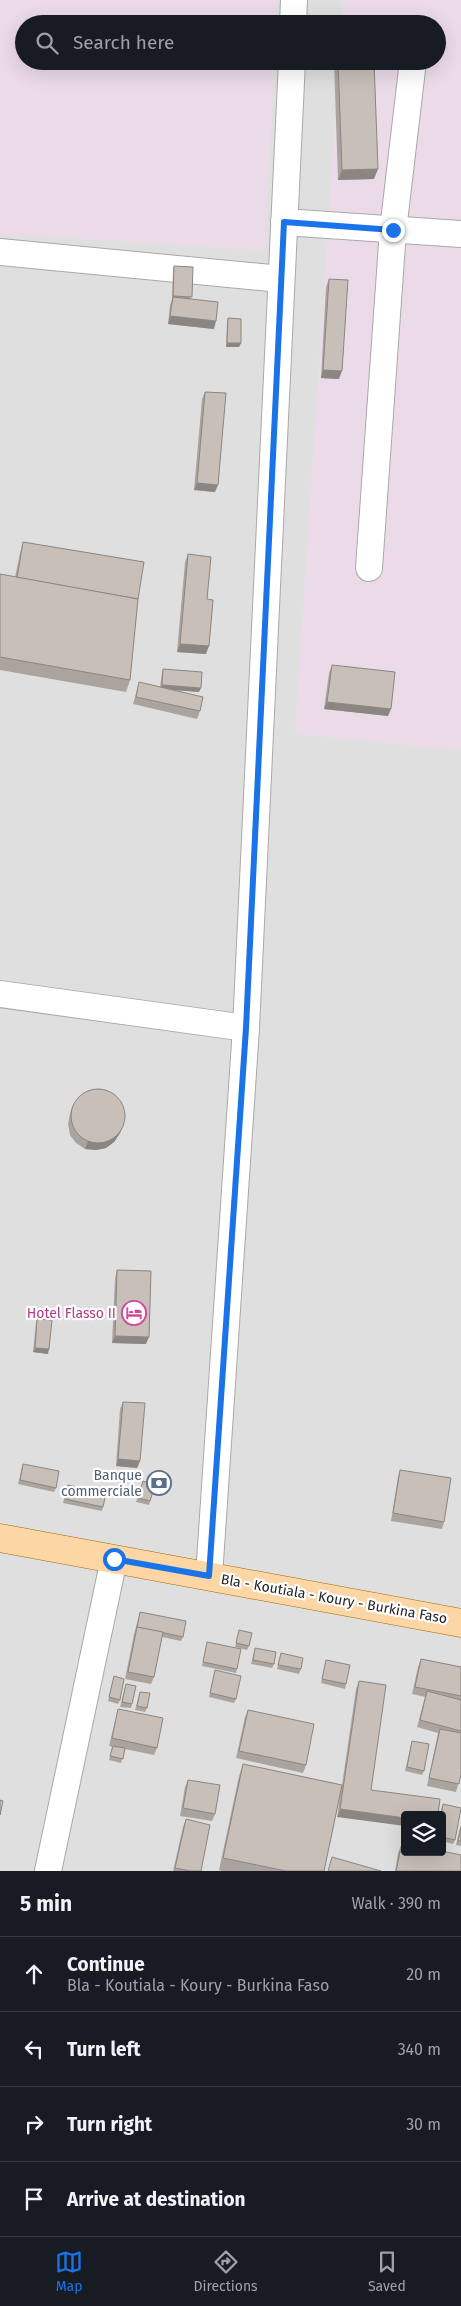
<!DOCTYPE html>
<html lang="en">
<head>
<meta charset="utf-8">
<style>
	body { margin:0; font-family:"Fira Sans",sans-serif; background:#20242c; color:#f1f3f6 }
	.controls { position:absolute; right:15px; bottom:15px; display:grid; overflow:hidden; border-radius:5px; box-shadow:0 5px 20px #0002 }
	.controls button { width:45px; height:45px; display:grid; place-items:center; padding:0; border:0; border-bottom:1px solid #363941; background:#171b24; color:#f1f3f6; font:25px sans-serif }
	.stop { position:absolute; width:15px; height:15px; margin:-11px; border:4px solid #1a73e8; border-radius:50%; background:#fff }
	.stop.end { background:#1a73e8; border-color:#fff; box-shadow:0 1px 5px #0008 }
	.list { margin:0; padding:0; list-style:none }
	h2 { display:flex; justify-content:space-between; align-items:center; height:65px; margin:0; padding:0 20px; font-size:21px }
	h2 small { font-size:16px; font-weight:400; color:#9ea1a6 }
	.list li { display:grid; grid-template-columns:32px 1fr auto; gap:15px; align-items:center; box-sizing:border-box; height:75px; padding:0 20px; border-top:1px solid #363941 }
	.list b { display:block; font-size:19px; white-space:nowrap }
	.list p { margin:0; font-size:16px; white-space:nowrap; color:#9ea1a6 }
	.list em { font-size:16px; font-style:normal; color:#9ea1a6 }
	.icon { flex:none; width:28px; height:28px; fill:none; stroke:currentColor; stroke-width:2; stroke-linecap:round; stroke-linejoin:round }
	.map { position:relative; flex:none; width:461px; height:1871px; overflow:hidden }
	.search { position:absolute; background:#171b24; box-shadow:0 5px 20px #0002; left:15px; right:15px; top:15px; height:55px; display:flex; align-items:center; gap:12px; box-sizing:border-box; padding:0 18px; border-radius:28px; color:#9ea1a6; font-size:19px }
	.sheet { height:365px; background:#171b24 }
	nav { display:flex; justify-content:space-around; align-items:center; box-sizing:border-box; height:70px; border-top:1px solid #363941; background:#171b24; font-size:14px; color:#9ea1a6 }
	nav a { display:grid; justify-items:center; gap:2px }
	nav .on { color:#1a73e8 }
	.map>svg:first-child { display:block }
	.residential { fill:#e0dfdf; fill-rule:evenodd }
	.industrial { fill:#ebdbe8 }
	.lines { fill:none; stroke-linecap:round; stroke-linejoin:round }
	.minor-casing { stroke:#a9a9a9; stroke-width:28 }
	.major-casing { stroke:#a06b00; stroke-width:29 }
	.minor { stroke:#fff; stroke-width:26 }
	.major { stroke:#fcd6a4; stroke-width:28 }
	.wall { fill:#aba49e }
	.shaded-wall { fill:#8b8681 }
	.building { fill:#c7bfb8; stroke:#8b8681 }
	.route { stroke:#1a73e8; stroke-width:6 }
	.labels { text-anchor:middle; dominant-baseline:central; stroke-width:4.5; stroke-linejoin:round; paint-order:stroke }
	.hotel-label { font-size:14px; fill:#b23c85; stroke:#fff; text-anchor:end }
	.service-label { font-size:14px; fill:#4e5e75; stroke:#fff; text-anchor:end }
	.street-label { font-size:14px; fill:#222; stroke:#fff }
</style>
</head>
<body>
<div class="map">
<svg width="461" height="1871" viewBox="0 0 461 1871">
	<rect width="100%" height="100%" fill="#f2efe9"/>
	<path class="residential" d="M 0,0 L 461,0 L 461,1871 L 0,1871 ZM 24,24 L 437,24 L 437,61 L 24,61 ZM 405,1815 L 442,1815 L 442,1852 L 405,1852 Z"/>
	<g class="industrial">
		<polygon points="0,0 277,0 276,24 24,24 24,61 274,61 265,250 0,234"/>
		<polygon points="343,0 461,0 461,750 295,734 339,61 437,61 437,24 342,24"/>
	</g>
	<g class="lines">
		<defs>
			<g id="minor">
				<polyline points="293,24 294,0"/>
				<polyline points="284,222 461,234"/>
				<polyline points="0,252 281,279"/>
				<polyline points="369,568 393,230 413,61"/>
				<polyline points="0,994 246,1028"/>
				<polyline points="209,1576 246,1028 292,61"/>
				<polyline points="48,1871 114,1559"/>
			</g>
			<polyline id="major" points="0,1538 461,1623"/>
		</defs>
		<use href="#minor" class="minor-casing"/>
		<use href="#major" class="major-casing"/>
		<use href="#minor" class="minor"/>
		<use href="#major" class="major"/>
	</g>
	<g class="wall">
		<polygon points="334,61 374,61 374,179 338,180"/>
		<polygon points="174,266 191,299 214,329 168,324 170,305 172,299 173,270"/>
		<polygon points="329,279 339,379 321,378 326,287"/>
		<polygon points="228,318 241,343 239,347 226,347 227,322"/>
		<polygon points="205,392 215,492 194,490 202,399"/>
		<polygon points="23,542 138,599 130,680 126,692 0,670 0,574 15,577 20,553"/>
		<polygon points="188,554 206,654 177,652 185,562"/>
		<polygon points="332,665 388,716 324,709 329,673"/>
		<polygon points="163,669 199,692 175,690 200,711 197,719 133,704 137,690 139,682 160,687 162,673"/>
		<polygon points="72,1107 123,1125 120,1133 114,1142 106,1148 96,1150 85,1149 76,1143 70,1135 68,1124 70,1114"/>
		<polygon points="117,1270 146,1344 112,1343 115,1278"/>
		<polygon points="37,1319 48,1354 33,1352 36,1323"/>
		<polygon points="123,1402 140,1461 137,1468 116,1466 120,1409"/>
		<polygon points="23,1464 56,1488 54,1492 18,1484"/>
		<polygon points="400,1470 444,1522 442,1529 391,1521 398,1477"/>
		<polygon points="143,1481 155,1485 149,1505 136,1502"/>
		<polygon points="68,1485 103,1507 102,1511 63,1503"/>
		<polygon points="140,1612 183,1637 181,1641 162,1637 154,1677 151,1684 125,1679 134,1634"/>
		<polygon points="239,1630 249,1646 247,1650 235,1647"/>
		<polygon points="207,1642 237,1669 236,1673 202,1666"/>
		<polygon points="255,1648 274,1664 272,1668 251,1664"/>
		<polygon points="281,1653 301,1669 299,1674 277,1669"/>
		<polygon points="421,1659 461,1667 461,1774 456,1792 427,1786 438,1733 417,1727 425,1697 412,1694 418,1667"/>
		<polygon points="326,1660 346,1684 345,1689 321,1683"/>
		<polygon points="215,1670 236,1699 234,1703 209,1697"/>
		<polygon points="114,1676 120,1700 118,1704 108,1701"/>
		<polygon points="359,1681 386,1685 337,1817 340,1796 324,1871 223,1871 219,1870 239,1776 243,1764 342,1785 356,1689"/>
		<polygon points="126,1684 132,1704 131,1708 120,1707"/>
		<polygon points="140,1692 147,1708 145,1712 135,1710"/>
		<polygon points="118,1709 157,1748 154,1755 125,1749 121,1763 109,1760 112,1747 109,1746 116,1717"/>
		<polygon points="248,1710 306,1765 303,1773 236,1758 245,1717"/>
		<polygon points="412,1741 424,1771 422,1775 405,1771"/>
		<polygon points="188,1780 215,1814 212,1821 180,1816 185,1787"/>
		<polygon points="443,1804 455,1840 453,1844 442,1841 442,1815 440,1815"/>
		<polygon points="186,1819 201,1871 173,1871 183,1827"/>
		<polygon points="461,1824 461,1846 456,1845"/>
		<polygon points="402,1843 461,1871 395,1871 398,1853"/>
	</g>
	<g class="shaded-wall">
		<polygon points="378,169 374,179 338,180 342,170"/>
		<polygon points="170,316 216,321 214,329 168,324"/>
		<polygon points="227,343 241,343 239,347 226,347"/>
		<polygon points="323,370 342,371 339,379 321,378"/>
		<polygon points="197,483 218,485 215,492 194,490"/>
		<polygon points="180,644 209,646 206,654 177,652"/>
		<polygon points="162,685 201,688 199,692 160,689"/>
		<polygon points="327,702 391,709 388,716 324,709"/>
		<polygon points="123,1125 120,1133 114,1142 106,1148 96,1150 85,1149 88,1141"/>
		<polygon points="115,1336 149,1337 146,1344 112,1343"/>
		<polygon points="35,1348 49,1349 48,1354 33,1352"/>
		<polygon points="118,1459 140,1461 137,1468 116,1466"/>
		<polygon points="340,1809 405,1818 405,1826 337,1817"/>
	</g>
	<g class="building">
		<polygon points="338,61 374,61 378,169 342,170"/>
		<polygon points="174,266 193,267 192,297 173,296"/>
		<polygon points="329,279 348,280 342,371 323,370"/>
		<polygon points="173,297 218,302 216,321 170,316"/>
		<polygon points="228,318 241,319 241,343 227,343"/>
		<polygon points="205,392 226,393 218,485 197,483"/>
		<polygon points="23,542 144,562 138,599 17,578"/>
		<polygon points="188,554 211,557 207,599 213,600 209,646 180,644"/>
		<polygon points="0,574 138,599 130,680 0,657"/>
		<polygon points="332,665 395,672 391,709 327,702"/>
		<polygon points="163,669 202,672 201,688 162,685"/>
		<polygon points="139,682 203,697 200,711 136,697"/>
		<circle cx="98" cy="1116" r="27"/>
		<polygon points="117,1270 151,1271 149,1337 115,1336"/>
		<polygon points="37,1319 52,1320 49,1349 35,1348"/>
		<polygon points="123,1402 145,1403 140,1461 118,1459"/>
		<polygon points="23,1464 59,1471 56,1488 20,1480"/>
		<polygon points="400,1470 451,1478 444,1522 393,1513"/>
		<polygon points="143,1481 155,1485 150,1501 138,1498"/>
		<polygon points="68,1485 106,1493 103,1507 65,1499"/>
		<polygon points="140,1612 186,1621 183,1637 137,1627 137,1628"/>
		<polygon points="137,1627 163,1632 154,1677 128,1672"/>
		<polygon points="239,1630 252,1633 249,1646 236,1643"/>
		<polygon points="207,1642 241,1649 237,1669 203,1662"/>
		<polygon points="255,1648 276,1652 274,1664 253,1660"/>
		<polygon points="281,1653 303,1658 301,1669 278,1665"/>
		<polygon points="421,1659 461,1667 461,1696 415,1687"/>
		<polygon points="326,1660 350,1665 346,1684 322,1679"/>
		<polygon points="215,1670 241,1676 236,1699 210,1693"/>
		<polygon points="114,1676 124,1679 120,1700 109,1697"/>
		<polygon points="359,1681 386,1685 371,1790 440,1799 438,1815 405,1815 405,1818 340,1809"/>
		<polygon points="126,1684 136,1686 132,1704 122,1702"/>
		<polygon points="427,1691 461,1700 461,1731 420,1720"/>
		<polygon points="140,1692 150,1693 147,1708 137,1706"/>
		<polygon points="118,1709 163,1718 157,1748 112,1738"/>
		<polygon points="248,1710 314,1724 306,1765 239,1751"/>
		<polygon points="440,1729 461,1733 461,1774 459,1784 429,1778"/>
		<polygon points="412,1741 429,1744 424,1771 407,1767"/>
		<polygon points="113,1746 125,1748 123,1759 110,1756"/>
		<polygon points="243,1764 342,1785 324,1871 286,1871 223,1858"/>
		<polygon points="188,1780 220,1785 215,1814 183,1808"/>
		<polygon points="0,1800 3,1801 0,1815"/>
		<polygon points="443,1804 461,1808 455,1840 442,1837 442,1815 441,1815"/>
		<polygon points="186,1819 210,1825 201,1871 190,1871 175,1868"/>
		<polygon points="461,1827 461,1841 458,1841"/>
		<polygon points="402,1843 405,1843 405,1852 442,1852 442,1851 461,1855 461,1871 396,1871"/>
		<polygon points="332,1857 381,1871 328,1871"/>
	</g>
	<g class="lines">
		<polyline class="route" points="114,1559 209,1576 246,1028 284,222 393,230"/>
	</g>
	<defs>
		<symbol id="hotel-ring" viewBox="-11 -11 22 22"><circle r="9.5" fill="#fff" stroke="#d1479c" stroke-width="1.5"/><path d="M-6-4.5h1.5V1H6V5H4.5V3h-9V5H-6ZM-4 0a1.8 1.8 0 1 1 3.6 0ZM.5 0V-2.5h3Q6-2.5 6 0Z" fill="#d1479c"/></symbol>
		<symbol id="bank-ring" viewBox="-11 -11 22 22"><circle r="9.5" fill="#fff" stroke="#5c6f8a" stroke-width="1.5"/><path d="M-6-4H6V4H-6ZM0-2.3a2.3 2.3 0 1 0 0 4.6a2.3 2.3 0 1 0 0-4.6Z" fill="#5c6f8a"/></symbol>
	</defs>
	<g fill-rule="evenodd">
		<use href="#hotel-ring" x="120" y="1299" width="28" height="28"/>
		<use href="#bank-ring" x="145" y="1469" width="28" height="28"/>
	</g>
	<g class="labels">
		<g class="hotel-label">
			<text x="116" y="1313">Hotel Flasso II</text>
		</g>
		<g class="service-label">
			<text x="142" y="1475">Banque<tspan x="142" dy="16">commerciale</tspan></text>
		</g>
		<g class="street-label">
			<text transform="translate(334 1599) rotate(10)">Bla - Koutiala - Koury - Burkina Faso</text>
		</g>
	</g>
</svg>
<div class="controls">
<button><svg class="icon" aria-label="layers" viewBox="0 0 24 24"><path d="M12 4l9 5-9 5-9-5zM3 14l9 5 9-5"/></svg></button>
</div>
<div class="stop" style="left:114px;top:1559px"></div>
<div class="stop end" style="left:393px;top:230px"></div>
<div class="search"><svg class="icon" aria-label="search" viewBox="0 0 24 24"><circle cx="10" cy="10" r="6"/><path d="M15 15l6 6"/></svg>Search here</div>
</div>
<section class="sheet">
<h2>5 min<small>Walk · 390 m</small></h2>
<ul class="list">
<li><svg class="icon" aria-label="ahead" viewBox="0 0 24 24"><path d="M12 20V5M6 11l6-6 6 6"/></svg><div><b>Continue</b><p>Bla - Koutiala - Koury - Burkina Faso</p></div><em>20 m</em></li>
<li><svg class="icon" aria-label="left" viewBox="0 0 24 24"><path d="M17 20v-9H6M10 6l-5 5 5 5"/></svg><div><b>Turn left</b></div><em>340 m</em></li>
<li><svg class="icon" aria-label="right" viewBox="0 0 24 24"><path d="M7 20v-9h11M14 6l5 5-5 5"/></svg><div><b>Turn right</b></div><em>30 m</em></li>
<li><svg class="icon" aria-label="arrive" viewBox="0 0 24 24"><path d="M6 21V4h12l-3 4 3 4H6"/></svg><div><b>Arrive at destination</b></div></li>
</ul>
</section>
<nav>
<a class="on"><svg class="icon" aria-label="map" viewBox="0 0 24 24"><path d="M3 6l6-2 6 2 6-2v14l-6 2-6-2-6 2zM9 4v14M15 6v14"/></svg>Map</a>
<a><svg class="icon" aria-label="directions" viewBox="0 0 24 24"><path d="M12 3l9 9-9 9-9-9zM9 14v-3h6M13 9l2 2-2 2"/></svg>Directions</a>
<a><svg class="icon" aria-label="saved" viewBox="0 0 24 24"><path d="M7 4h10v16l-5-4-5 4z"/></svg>Saved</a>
</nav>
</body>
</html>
